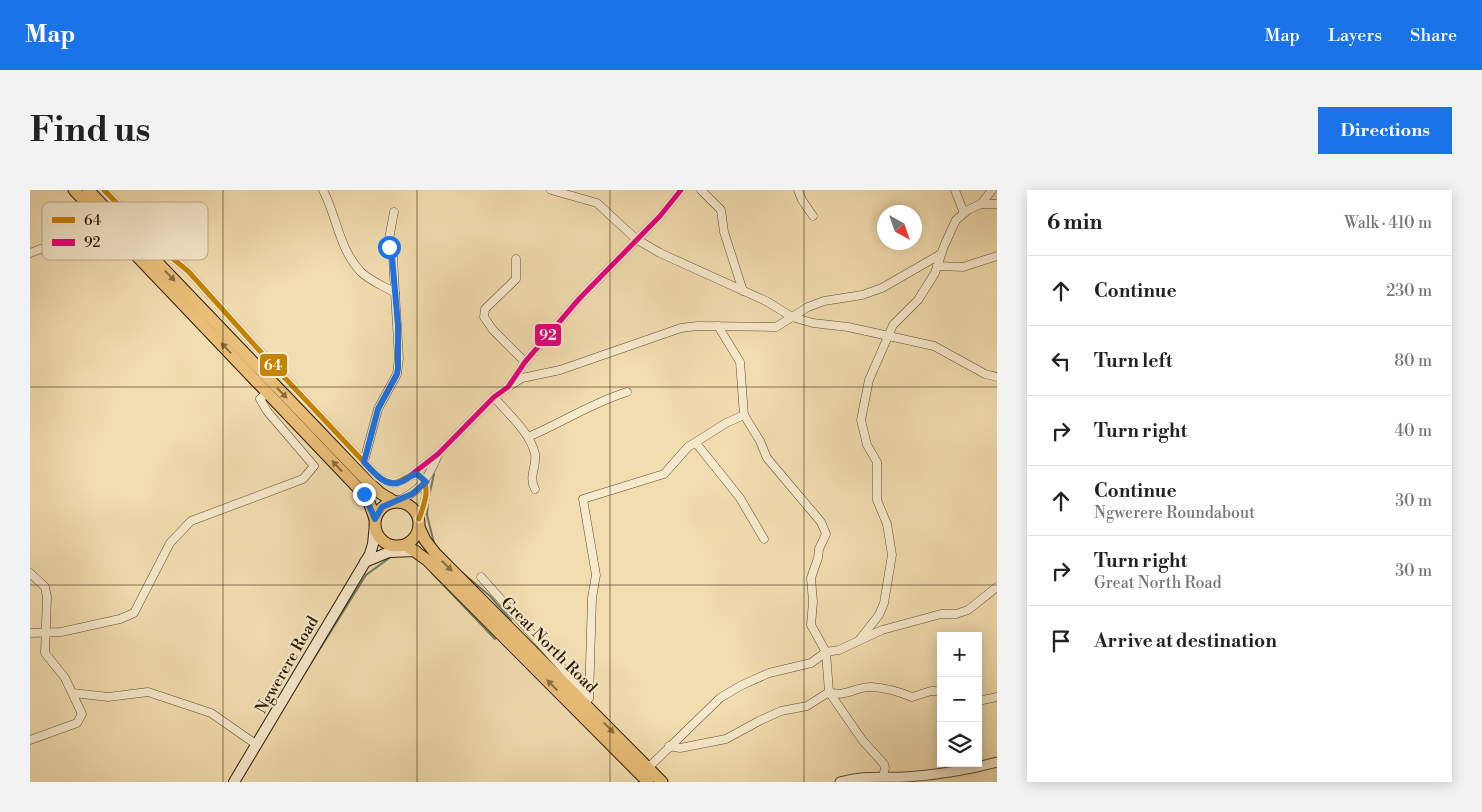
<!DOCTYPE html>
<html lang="en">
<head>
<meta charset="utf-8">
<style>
	body { margin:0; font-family:"Libre Bodoni",serif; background:#f2f2f2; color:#222 }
	.controls { position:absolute; right:15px; bottom:15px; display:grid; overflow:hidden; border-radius:0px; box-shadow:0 2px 12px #0003 }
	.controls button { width:45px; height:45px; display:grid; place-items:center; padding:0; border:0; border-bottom:1px solid #e0e0e0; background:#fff; color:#222; font:25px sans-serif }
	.compass { position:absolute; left:847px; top:15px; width:45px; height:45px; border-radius:50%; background:#fff; box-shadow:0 2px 12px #0003; rotate:140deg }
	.stop { position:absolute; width:15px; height:15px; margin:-11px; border:4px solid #1a73e8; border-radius:50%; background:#fff }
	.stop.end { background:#1a73e8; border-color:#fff; box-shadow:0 1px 5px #0008 }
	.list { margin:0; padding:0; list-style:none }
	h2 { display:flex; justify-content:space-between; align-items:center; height:65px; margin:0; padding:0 20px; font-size:21px }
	h2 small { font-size:16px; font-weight:400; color:#767676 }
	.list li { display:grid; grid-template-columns:32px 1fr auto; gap:15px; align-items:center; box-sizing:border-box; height:70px; padding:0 20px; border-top:1px solid #e0e0e0 }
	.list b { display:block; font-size:19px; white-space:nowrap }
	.list p { margin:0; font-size:16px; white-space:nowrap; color:#767676 }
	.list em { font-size:16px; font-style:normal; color:#767676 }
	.icon { flex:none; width:28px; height:28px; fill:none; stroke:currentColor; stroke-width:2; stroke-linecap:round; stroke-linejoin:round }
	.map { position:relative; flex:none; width:967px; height:592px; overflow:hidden; border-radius:0px }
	header { display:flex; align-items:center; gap:30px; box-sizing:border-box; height:70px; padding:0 25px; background:#1a73e8; color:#fff }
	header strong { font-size:24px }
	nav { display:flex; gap:28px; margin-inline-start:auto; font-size:18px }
	.intro { display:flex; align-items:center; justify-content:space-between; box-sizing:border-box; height:120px; padding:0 30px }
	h1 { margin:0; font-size:35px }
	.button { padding:12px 22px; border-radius:0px; background:#1a73e8; color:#fff; font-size:18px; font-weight:700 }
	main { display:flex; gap:30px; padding:0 30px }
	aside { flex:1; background:#fff; border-radius:0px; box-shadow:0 2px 12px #0003 }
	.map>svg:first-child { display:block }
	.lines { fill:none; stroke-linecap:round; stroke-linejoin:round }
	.stream { stroke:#6e7b64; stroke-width:2 }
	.minor-casing { stroke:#5c4a2e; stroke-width:9 }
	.tertiary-casing { stroke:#5c4a2e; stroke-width:11 }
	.secondary-casing { stroke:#2a1902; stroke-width:12 }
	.primary-casing { stroke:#2a1902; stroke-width:13 }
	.minor { stroke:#f7e9cc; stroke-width:8 }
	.tertiary { stroke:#f7e9cc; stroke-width:9 }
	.secondary { stroke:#f7e9cc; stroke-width:10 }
	.primary { stroke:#e9be78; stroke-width:11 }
	.bus-1-casing { stroke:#f7e9cc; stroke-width:9 }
	.bus-2-casing { stroke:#f7e9cc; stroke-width:9 }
	.bus-1 { stroke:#c48300; stroke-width:5 }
	.bus-2 { stroke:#e5007d; stroke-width:5 }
	.oneway { fill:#8a6c3d }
	.route { stroke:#1a73e8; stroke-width:6 }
	.grid { fill:none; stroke:#2a1902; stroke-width:1; stroke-opacity:0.55 }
	.labels { text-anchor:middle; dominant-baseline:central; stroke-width:4; stroke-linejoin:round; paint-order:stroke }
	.street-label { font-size:16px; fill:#2a1902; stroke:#f7e9cc }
	.key { fill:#f7e9cc; stroke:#baab8f; stroke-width:1 }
	.key-label { font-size:14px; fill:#2a1902 }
	.line-badge { stroke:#f7e9cc; stroke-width:2 }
	.badge-label { font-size:14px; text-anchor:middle; font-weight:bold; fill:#fff }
</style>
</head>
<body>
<header>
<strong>Map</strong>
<nav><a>Map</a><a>Layers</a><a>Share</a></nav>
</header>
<div class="intro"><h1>Find us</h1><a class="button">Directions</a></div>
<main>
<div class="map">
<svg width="967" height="592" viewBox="0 0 967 592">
	<rect width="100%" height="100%" fill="#f2ddb0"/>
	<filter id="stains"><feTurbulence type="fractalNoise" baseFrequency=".004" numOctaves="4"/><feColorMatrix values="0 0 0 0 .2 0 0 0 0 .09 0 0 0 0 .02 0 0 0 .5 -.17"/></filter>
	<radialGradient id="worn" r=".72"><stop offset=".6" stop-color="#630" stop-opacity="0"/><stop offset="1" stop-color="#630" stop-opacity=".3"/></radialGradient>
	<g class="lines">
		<g class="stream">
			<polyline points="400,302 404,284"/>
			<polyline points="398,312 397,325 404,353"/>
			<polyline points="429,380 460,406 481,430"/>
			<polyline points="401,382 465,449"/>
			<polyline points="263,502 336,385 362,366"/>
		</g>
		<defs>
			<g id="minor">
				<path d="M 74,0 L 137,64 L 158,81 L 238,170 L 348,287 C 369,300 368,287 387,284 C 403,295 394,314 389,329"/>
				<path d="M 293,0 C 307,27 309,59 331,82 C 340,91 354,96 365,103 L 369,168 L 367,184 L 348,219 L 334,271"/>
				<polyline points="521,0 567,13 606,49 630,63 736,111 762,127 783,133 818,137 904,156 955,184 967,187"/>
				<polyline points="671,0 691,20 694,42 713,101"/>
				<polyline points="768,0 772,10 783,26"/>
				<polyline points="925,0 934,23"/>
				<polyline points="951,14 967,14"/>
				<polyline points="364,22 359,49 363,67 365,103"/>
				<polyline points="0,63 21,55 63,20"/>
				<polyline points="486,69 486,89 455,119 454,127 463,140 495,172"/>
				<polyline points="907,76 933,77 967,66"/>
				<polyline points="688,136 710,172 714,225 730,251 737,268 791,332 796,344 789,359 788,368 781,388 783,412 781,435 796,462 799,502 833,551 854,574 855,578 853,587"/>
				<polyline points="478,197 492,188 530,180 651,138 667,136 746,137 778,117 794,111 832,105 852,98 911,64"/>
				<path d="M 464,207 C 478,224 500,242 505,264 C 507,277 498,286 505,299"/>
				<path d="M 498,247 C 532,233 561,213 597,202"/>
				<polyline points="666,253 710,308 734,349"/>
				<polyline points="381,285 408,264 464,207 478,197 495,172 549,109 630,26 651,0"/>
				<path d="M 366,312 C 392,300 397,290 408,265"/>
				<polyline points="0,383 15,397 17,407 15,463 35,488 52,524 47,533 0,550"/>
				<polyline points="451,387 559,508"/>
				<polyline points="0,443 31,442 90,429 104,423 140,353 161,331 273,289 284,276 237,221 230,209 238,202"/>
				<polyline points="830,449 849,425 854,413 862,365 857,334 847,310 847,272 837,255 831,230 839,190 863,135 888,110 905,83 914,56 926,30 938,20 951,14 962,0"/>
				<polyline points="43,503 78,507 118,502 181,523 227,555"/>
				<polyline points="948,511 967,507"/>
				<polyline points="551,517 559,508 562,408 566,385 553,309 634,284 658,257 696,233 714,225"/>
				<path d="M 639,556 L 650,558 L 696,549 L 729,531 L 751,521 L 777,516 L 799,502 C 816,508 826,496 842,497 C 856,498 870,502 882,507 L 901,501 L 911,501"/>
				<polyline points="615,581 690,508 710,496 739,483 781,473 796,462 809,460 852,440 911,424 926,424 938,420 967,397"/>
			</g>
			<path id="tertiary" d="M 810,592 C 832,585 853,588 875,587 C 906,585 937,580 967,572"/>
			<g id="secondary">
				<polyline points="335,372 359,362 386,361"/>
				<polyline points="204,592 340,364 343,354 345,334"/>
			</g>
			<g id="primary">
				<polyline points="44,0 328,298 339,312 345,329"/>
				<polyline points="58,0 337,291 350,303 365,312"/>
				<circle cx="367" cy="334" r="22"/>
				<polyline points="389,337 395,350 405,363 632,592"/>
				<polyline points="376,355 397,370 618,592"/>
			</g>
		</defs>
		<use href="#minor" class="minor-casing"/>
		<use href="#tertiary" class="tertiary-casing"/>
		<use href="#secondary" class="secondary-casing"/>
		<use href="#primary" class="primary-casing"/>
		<use href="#minor" class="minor"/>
		<use href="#tertiary" class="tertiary"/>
		<use href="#secondary" class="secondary"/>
		<use href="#primary" class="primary"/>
		<defs>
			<path id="bus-1" d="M 74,0 L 137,64 L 158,81 L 238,170 L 348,287 C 369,300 368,287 387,284 C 403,295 394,314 389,329"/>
			<polyline id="bus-2" points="381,285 408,264 464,207 478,197 495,172 549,109 630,26 651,0"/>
		</defs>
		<use href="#bus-1" class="bus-1-casing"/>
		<use href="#bus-2" class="bus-2-casing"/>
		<use href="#bus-1" class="bus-1"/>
		<use href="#bus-2" class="bus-2"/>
	</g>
	<defs><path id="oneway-solid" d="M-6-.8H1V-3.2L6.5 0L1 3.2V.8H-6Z" transform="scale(1.25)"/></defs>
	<g class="oneway">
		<use href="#oneway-solid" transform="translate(140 86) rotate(46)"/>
		<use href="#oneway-solid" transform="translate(196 158) rotate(-134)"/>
		<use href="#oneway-solid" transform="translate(252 203) rotate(46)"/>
		<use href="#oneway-solid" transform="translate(307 276) rotate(-133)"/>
		<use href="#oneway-solid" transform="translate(417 376) rotate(45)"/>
		<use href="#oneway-solid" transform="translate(522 495) rotate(-135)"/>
		<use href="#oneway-solid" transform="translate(579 538) rotate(46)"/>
	</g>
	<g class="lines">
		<path class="route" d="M 334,304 L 345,329 L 352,317 L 382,304 L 396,292 L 387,284 C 381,285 379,288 373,291 C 357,300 343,282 334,272 L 348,219 L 367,184 L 368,178 L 368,135 L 362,67 L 359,57"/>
	</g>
	<path class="grid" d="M 193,0 L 193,592M 387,0 L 387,592M 580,0 L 580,592M 774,0 L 774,592M 0,197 L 967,197M 0,395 L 967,395"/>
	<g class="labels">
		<g class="street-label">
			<text transform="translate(519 455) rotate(45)">Great North Road</text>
			<text transform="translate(257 475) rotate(-60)">Ngwerere Road</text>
		</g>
	</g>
	<rect x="12" y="12" width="166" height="58" rx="8" class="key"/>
	<rect x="22" y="27" width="23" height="6" fill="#c48300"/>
	<rect x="22" y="49" width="23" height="7" fill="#e5007d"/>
	<g class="key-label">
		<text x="54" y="35">64</text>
		<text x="54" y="57">92</text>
	</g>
	<g class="line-badge">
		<rect x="504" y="133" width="28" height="24" rx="5" fill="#e5007d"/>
		<rect x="229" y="163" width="29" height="24" rx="5" fill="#c48300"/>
	</g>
	<g class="badge-label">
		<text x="518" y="150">92</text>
		<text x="243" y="180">64</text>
	</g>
	<rect width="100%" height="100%" filter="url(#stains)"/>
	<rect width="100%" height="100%" fill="url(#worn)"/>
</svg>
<div class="controls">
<button>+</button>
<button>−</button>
<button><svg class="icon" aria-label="layers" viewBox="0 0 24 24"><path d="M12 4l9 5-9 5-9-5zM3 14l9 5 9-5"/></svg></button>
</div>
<svg class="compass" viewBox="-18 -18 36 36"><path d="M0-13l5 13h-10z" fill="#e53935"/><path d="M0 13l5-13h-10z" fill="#767676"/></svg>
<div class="stop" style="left:359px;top:57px"></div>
<div class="stop end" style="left:334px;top:304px"></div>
</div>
<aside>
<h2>6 min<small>Walk · 410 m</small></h2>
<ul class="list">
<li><svg class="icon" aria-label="ahead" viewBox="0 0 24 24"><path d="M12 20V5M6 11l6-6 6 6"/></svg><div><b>Continue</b></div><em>230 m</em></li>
<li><svg class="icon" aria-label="left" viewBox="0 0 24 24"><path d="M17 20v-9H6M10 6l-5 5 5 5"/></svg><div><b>Turn left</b></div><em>80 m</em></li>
<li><svg class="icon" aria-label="right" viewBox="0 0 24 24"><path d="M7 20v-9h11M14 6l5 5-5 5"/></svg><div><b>Turn right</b></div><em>40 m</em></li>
<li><svg class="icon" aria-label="ahead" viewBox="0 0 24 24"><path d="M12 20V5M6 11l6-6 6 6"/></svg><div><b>Continue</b><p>Ngwerere Roundabout</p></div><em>30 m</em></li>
<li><svg class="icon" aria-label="right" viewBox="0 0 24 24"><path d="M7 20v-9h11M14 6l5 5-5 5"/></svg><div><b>Turn right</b><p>Great North Road</p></div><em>30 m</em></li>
<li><svg class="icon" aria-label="arrive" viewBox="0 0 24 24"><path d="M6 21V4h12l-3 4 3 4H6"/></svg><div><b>Arrive at destination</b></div></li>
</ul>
</aside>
</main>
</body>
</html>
